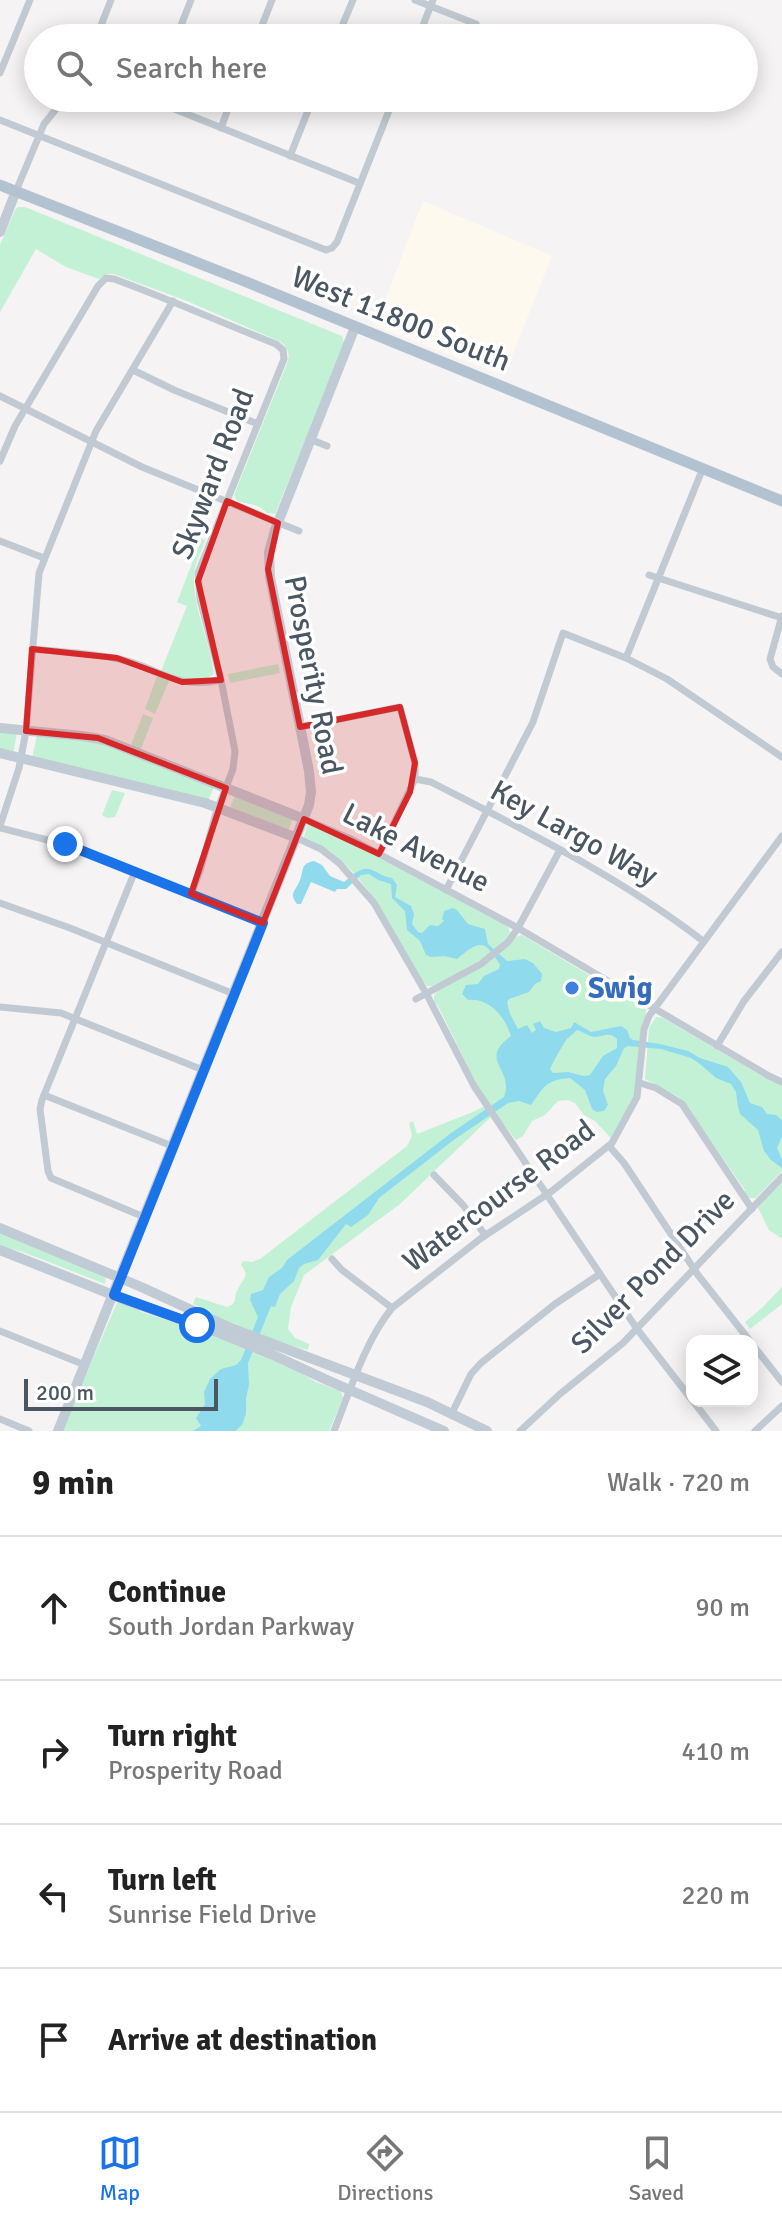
<!DOCTYPE html>
<html lang="en">
<head>
<meta charset="utf-8">
<style>
	body { margin:0; font-family:Signika,sans-serif; background:#f6f6f6; color:#222 }
	.controls { position:absolute; right:24px; bottom:24px; display:grid; overflow:hidden; border-radius:16px; box-shadow:0 4px 20px #0003 }
	.controls button { width:72px; height:72px; display:grid; place-items:center; padding:0; border:0; border-bottom:2px solid #e0e0e0; background:#fff; color:#222; font:40px sans-serif }
	.scale { position:absolute; left:24px; bottom:20px; width:194px; box-sizing:border-box; padding-left:8px; border:4px solid #4a5661; border-top:0; font-size:22px; line-height:28px; white-space:nowrap; color:#4a5661; -webkit-text-stroke:6px #fff; paint-order:stroke }
	.stop { position:absolute; width:24px; height:24px; margin:-18px; border:6px solid #1a73e8; border-radius:50%; background:#fff }
	.stop.end { background:#1a73e8; border-color:#fff; box-shadow:0 2px 8px #0008 }
	.list { margin:0; padding:0; list-style:none }
	h2 { display:flex; justify-content:space-between; align-items:center; height:104px; margin:0; padding:0 32px; font-size:34px }
	h2 small { font-size:26px; font-weight:400; color:#767676 }
	.list li { display:grid; grid-template-columns:52px 1fr auto; gap:24px; align-items:center; box-sizing:border-box; height:144px; padding:0 32px; border-top:2px solid #e0e0e0 }
	.list b { display:block; font-size:30px; white-space:nowrap }
	.list p { margin:0; font-size:26px; white-space:nowrap; color:#767676 }
	.list em { font-size:26px; font-style:normal; color:#767676 }
	.icon { flex:none; width:44px; height:44px; fill:none; stroke:currentColor; stroke-width:2; stroke-linecap:round; stroke-linejoin:round }
	.map { position:relative; flex:none; width:782px; height:1431px; overflow:hidden }
	.search { position:absolute; background:#fff; box-shadow:0 4px 20px #0003; left:24px; right:24px; top:24px; height:88px; display:flex; align-items:center; gap:20px; box-sizing:border-box; padding:0 28px; border-radius:44px; color:#767676; font-size:30px }
	.sheet { height:680px; background:#fff }
	nav { display:flex; justify-content:space-around; align-items:center; box-sizing:border-box; height:112px; border-top:2px solid #e0e0e0; background:#fff; font-size:22px; color:#767676 }
	nav a { display:grid; justify-items:center; gap:4px }
	nav .on { color:#1a73e8 }
	.map>svg:first-child { display:block }
	.commercial { fill:#fdf9ef }
	.green { fill:#c3f1d5 }
	.water { fill:#90daee; fill-rule:evenodd }
	.lines { fill:none; stroke-linecap:round; stroke-linejoin:round }
	.street { stroke:#c1cad2; stroke-width:7 }
	.secondary { stroke:#c1cbd6; stroke-width:10 }
	.primary { stroke:#b3c2d1; stroke-width:11 }
	.route { stroke:#1a73e8; stroke-width:10 }
	.marked { fill:#d62828; fill-opacity:0.2; stroke:#d62828; stroke-width:6; stroke-linejoin:round }
	.shop-dot { fill:#3f7fe0; stroke:#fff; stroke-width:3 }
	.labels { text-anchor:middle; dominant-baseline:central; stroke-width:7; stroke-linejoin:round; paint-order:stroke }
	.street-label { font-size:30px; fill:#4a5661; stroke:#fff }
	.shop-label { font-size:30px; font-weight:bold; fill:#366cbe; stroke:#fff; text-anchor:start }
</style>
</head>
<body>
<div class="map">
<svg width="782" height="1431" viewBox="0 0 782 1431">
	<rect width="100%" height="100%" fill="#f5f3f3"/>
	<polygon class="commercial" points="423,201 552,256 504,376 375,326"/>
	<g class="green">
		<path d="M 18,207 L 25,207 L 342,336 L 344,343 L 325,393 L 275,514 L 267,513 C 259,504 247,504 237,501 L 234,495 L 288,361 C 290,353 287,347 281,342 L 187,301 L 114,274 L 107,274 L 99,279 L 66,267 L 36,249 L 0,312 L 0,245 L 15,210 Z"/>
		<path d="M 202,538 L 205,541 C 201,553 193,566 194,579 C 194,611 210,642 214,674 C 198,685 177,678 161,671 L 187,606 L 177,602 Z"/>
		<polygon points="278,664 280,673 230,683 228,674"/>
		<polygon points="157,676 169,681 155,714 145,709"/>
		<polygon points="143,714 153,718 141,749 131,745"/>
		<polygon points="0,731 17,733 13,754 0,751"/>
		<polygon points="37,735 96,741 214,787 208,801 32,759"/>
		<polygon points="112,790 125,793 115,817 107,818 102,815"/>
		<polygon points="235,795 293,818 288,832 230,808"/>
		<path d="M 310,824 L 336,835 L 508,926 L 510,933 C 493,958 460,972 433,986 L 427,986 C 417,975 411,961 404,948 C 379,905 353,857 304,837 L 307,826 Z"/>
		<path d="M 522,935 L 646,1009 L 646,1014 L 641,1027 L 634,1095 L 611,1138 L 595,1121 L 584,1115 L 575,1103 L 567,1100 L 558,1101 L 545,1115 L 532,1121 L 523,1136 L 516,1140 L 495,1113 L 400,1204 L 304,1275 L 291,1307 L 288,1329 L 295,1338 L 309,1344 L 308,1350 L 277,1342 L 271,1356 L 316,1382 L 341,1391 L 343,1398 L 329,1431 L 61,1431 L 117,1303 C 124,1301 136,1307 141,1312 L 228,1339 L 204,1309 L 193,1304 L 196,1297 L 227,1307 C 238,1303 233,1300 237,1291 C 242,1279 251,1277 241,1265 L 243,1261 L 252,1262 L 260,1259 L 407,1146 L 412,1136 L 409,1123 L 413,1121 L 417,1134 L 473,1112 L 489,1104 L 478,1087 L 438,1006 L 434,1002 L 434,996 L 437,991 L 489,962 L 516,937 Z"/>
		<polygon points="656,1017 663,1018 771,1081 782,1085 782,1171 756,1198 748,1198 744,1192 745,1190 685,1104 679,1097 645,1079 649,1028"/>
		<polygon points="782,1181 782,1239 769,1230 757,1206"/>
		<polygon points="0,1233 106,1276 105,1284 23,1252 0,1246"/>
		<polygon points="782,1287 782,1304 750,1329 745,1322 762,1308"/>
	</g>
	<path class="water" d="M 314,861 L 322,865 L 330,876 L 344,882 C 349,878 355,872 361,870 C 371,865 380,877 392,878 L 397,885 L 395,897 L 411,906 L 414,914 L 412,924 L 418,932 L 422,933 L 430,925 L 438,926 L 444,921 L 442,919 L 444,911 L 453,908 L 457,910 L 468,924 L 485,929 L 488,944 L 507,961 L 525,959 L 533,963 L 542,974 L 541,981 L 535,984 L 529,992 L 509,999 L 507,1002 L 510,1014 L 518,1029 L 527,1025 L 532,1033 L 536,1030 L 533,1024 L 540,1021 L 544,1028 L 556,1032 L 571,1028 L 574,1022 L 591,1032 L 621,1026 L 627,1030 L 630,1038 L 633,1040 L 660,1044 L 688,1051 L 700,1058 L 728,1067 L 741,1082 L 750,1103 L 762,1107 L 767,1114 L 776,1115 L 782,1120 L 782,1136 L 777,1148 L 782,1160 L 782,1168 L 771,1160 L 764,1151 L 758,1130 L 740,1114 L 738,1107 L 736,1092 L 731,1084 L 716,1078 L 700,1064 L 691,1058 L 661,1049 L 628,1046 L 624,1048 L 616,1066 L 605,1079 L 603,1091 L 608,1105 L 604,1111 L 597,1112 L 592,1109 L 585,1090 L 570,1078 C 545,1080 544,1087 531,1105 L 519,1101 L 508,1103 L 455,1139 L 379,1198 L 368,1215 L 351,1227 L 346,1224 L 318,1260 L 304,1264 L 299,1268 L 294,1281 L 280,1294 L 275,1307 L 271,1306 L 248,1363 L 249,1385 L 246,1398 L 246,1414 L 242,1425 L 235,1431 L 193,1431 L 201,1426 L 196,1418 L 205,1404 L 204,1392 L 210,1379 L 221,1369 L 236,1365 L 241,1360 L 258,1317 L 250,1300 L 251,1294 L 263,1290 L 269,1277 L 282,1268 L 287,1260 L 451,1133 L 504,1097 C 515,1069 477,1061 511,1036 C 505,1017 490,998 468,1000 L 462,994 L 466,985 L 478,984 L 484,976 L 499,969 L 500,965 C 484,937 478,942 457,959 L 444,956 L 431,957 L 426,955 L 420,941 L 407,930 L 405,911 L 392,898 L 391,884 L 378,880 L 369,874 L 361,875 L 346,889 L 337,889 L 335,892 L 311,882 L 301,904 L 297,904 C 288,893 296,891 300,880 C 304,870 300,864 314,861 ZM 577,1030 C 583,1032 588,1036 594,1037 C 605,1037 608,1031 617,1039 L 617,1048 L 603,1056 L 590,1075 L 584,1076 L 568,1072 L 553,1073 L 550,1069 C 553,1062 562,1046 567,1039 C 570,1036 574,1033 577,1030 Z"/>
	<g class="lines">
		<g class="street">
			<polyline points="415,0 476,24"/>
			<polyline points="96,38 111,0"/>
			<polyline points="176,38 191,0"/>
			<polyline points="257,38 272,0"/>
			<polyline points="337,38 353,0"/>
			<polyline points="418,38 433,0"/>
			<polyline points="0,73 30,0"/>
			<polyline points="147,98 359,183"/>
			<polyline points="0,120 326,250 332,248 337,242 394,98"/>
			<polyline points="221,128 232,98"/>
			<polyline points="290,156 313,98"/>
			<polyline points="16,191 44,124 65,98"/>
			<polyline points="133,370 174,390 258,424"/>
			<polyline points="0,396 142,467 299,531"/>
			<polyline points="312,440 327,446"/>
			<path d="M 0,461 L 15,426 L 98,286 L 106,278 L 114,279 C 169,299 222,323 276,344 L 283,350 L 284,359 L 198,573 L 200,599 L 221,680 L 235,751 L 233,769 L 216,813 L 200,871 L 191,894"/>
			<polyline points="0,541 44,558"/>
			<polyline points="649,575 782,618"/>
			<polyline points="782,616 770,659 773,667 782,674"/>
			<path d="M 32,649 C 61,652 91,653 119,659 C 161,668 173,690 221,680"/>
			<polyline points="626,658 703,468"/>
			<polyline points="300,727 400,707 415,763 415,779 379,854"/>
			<path d="M 415,779 L 431,782 C 524,830 620,877 703,941"/>
			<polyline points="304,819 351,839 518,928 769,1076 782,1082"/>
			<polyline points="0,826 19,768 26,731 39,573 96,431 173,301"/>
			<polyline points="0,828 75,847 263,923"/>
			<polyline points="297,838 321,849 339,863 374,903 426,993 474,1086 637,1329 692,1400"/>
			<polyline points="135,871 42,1100 40,1109 48,1171 51,1178 144,1217"/>
			<polyline points="446,890 533,722 563,633 626,658 667,679 782,757"/>
			<polyline points="0,903 70,928 234,994"/>
			<polyline points="416,999 481,964 508,942 518,928 560,850"/>
			<polyline points="0,1007 61,1013 203,1070"/>
			<polyline points="717,1046 744,1001 782,952"/>
			<polyline points="640,1083 656,1088 682,1104 752,1209"/>
			<polyline points="44,1095 172,1146"/>
			<polyline points="609,1146 624,1163 698,1275 750,1341"/>
			<polyline points="434,1175 463,1205 485,1235"/>
			<polyline points="332,1259 342,1270 392,1308"/>
			<polyline points="0,1331 85,1365"/>
			<polyline points="752,1344 782,1382"/>
			<polyline points="693,1401 716,1431"/>
			<polyline points="452,1413 471,1374 481,1363 555,1304 600,1274"/>
			<polyline points="0,1419 29,1431"/>
			<path d="M 334,1431 C 350,1391 365,1341 392,1308 L 480,1239 L 552,1191 L 612,1143 L 637,1097 L 644,1029 L 649,1016 L 782,836"/>
			<polyline points="520,1431 560,1394 623,1343 782,1177"/>
			<polyline points="755,1431 782,1406"/>
		</g>
		<g class="secondary">
			<polyline points="0,232 16,191"/>
			<polyline points="0,728 82,736 105,740 304,819"/>
			<polyline points="0,753 205,803 297,838"/>
			<polyline points="0,1228 139,1286 233,1329 427,1402 487,1431"/>
			<polyline points="0,1250 128,1301 217,1332 271,1354 327,1380 444,1431"/>
			<polyline points="58,1431 309,805 311,792 309,771 270,577 269,552 275,530 355,327"/>
		</g>
		<polyline class="primary" points="0,185 244,281 782,501"/>
	</g>
	<g class="lines">
		<polyline class="route" points="65,844 263,923 114,1295 197,1325"/>
	</g>
	<path class="marked" d="M 227,501 L 278,523 L 268,569 L 300,727 L 400,707 L 415,763 L 410,792 L 379,854 L 304,819 L 263,923 L 191,894 L 226,788 L 98,738 L 26,731 L 32,649 L 117,658 L 182,682 L 221,680 L 198,581 Z"/>
	<circle class="shop-dot" cx="572" cy="988" r="8"/>
	<g class="labels">
		<g class="street-label">
			<text transform="translate(401 319) rotate(22)">West 11800 South</text>
			<text transform="translate(213 474) rotate(-69)">Skyward Road</text>
			<text transform="translate(313 675) rotate(79)">Prosperity Road</text>
			<text transform="translate(574 833) rotate(29)">Key Largo Way</text>
			<text transform="translate(416 848) rotate(27)">Lake Avenue</text>
			<text transform="translate(499 1196) rotate(-37)">Watercourse Road</text>
			<text transform="translate(653 1272) rotate(-45)">Silver Pond Drive</text>
		</g>
		<g class="shop-label">
			<text x="588" y="988">Swig</text>
		</g>
	</g>
</svg>
<div class="controls">
<button><svg class="icon" aria-label="layers" viewBox="0 0 24 24"><path d="M12 4l9 5-9 5-9-5zM3 14l9 5 9-5"/></svg></button>
</div>
<div class="scale">200 m</div>
<div class="stop" style="left:197px;top:1325px"></div>
<div class="stop end" style="left:65px;top:844px"></div>
<div class="search"><svg class="icon" aria-label="search" viewBox="0 0 24 24"><circle cx="10" cy="10" r="6"/><path d="M15 15l6 6"/></svg>Search here</div>
</div>
<section class="sheet">
<h2>9 min<small>Walk · 720 m</small></h2>
<ul class="list">
<li><svg class="icon" aria-label="ahead" viewBox="0 0 24 24"><path d="M12 20V5M6 11l6-6 6 6"/></svg><div><b>Continue</b><p>South Jordan Parkway</p></div><em>90 m</em></li>
<li><svg class="icon" aria-label="right" viewBox="0 0 24 24"><path d="M7 20v-9h11M14 6l5 5-5 5"/></svg><div><b>Turn right</b><p>Prosperity Road</p></div><em>410 m</em></li>
<li><svg class="icon" aria-label="left" viewBox="0 0 24 24"><path d="M17 20v-9H6M10 6l-5 5 5 5"/></svg><div><b>Turn left</b><p>Sunrise Field Drive</p></div><em>220 m</em></li>
<li><svg class="icon" aria-label="arrive" viewBox="0 0 24 24"><path d="M6 21V4h12l-3 4 3 4H6"/></svg><div><b>Arrive at destination</b></div></li>
</ul>
</section>
<nav>
<a class="on"><svg class="icon" aria-label="map" viewBox="0 0 24 24"><path d="M3 6l6-2 6 2 6-2v14l-6 2-6-2-6 2zM9 4v14M15 6v14"/></svg>Map</a>
<a><svg class="icon" aria-label="directions" viewBox="0 0 24 24"><path d="M12 3l9 9-9 9-9-9zM9 14v-3h6M13 9l2 2-2 2"/></svg>Directions</a>
<a><svg class="icon" aria-label="saved" viewBox="0 0 24 24"><path d="M7 4h10v16l-5-4-5 4z"/></svg>Saved</a>
</nav>
</body>
</html>
